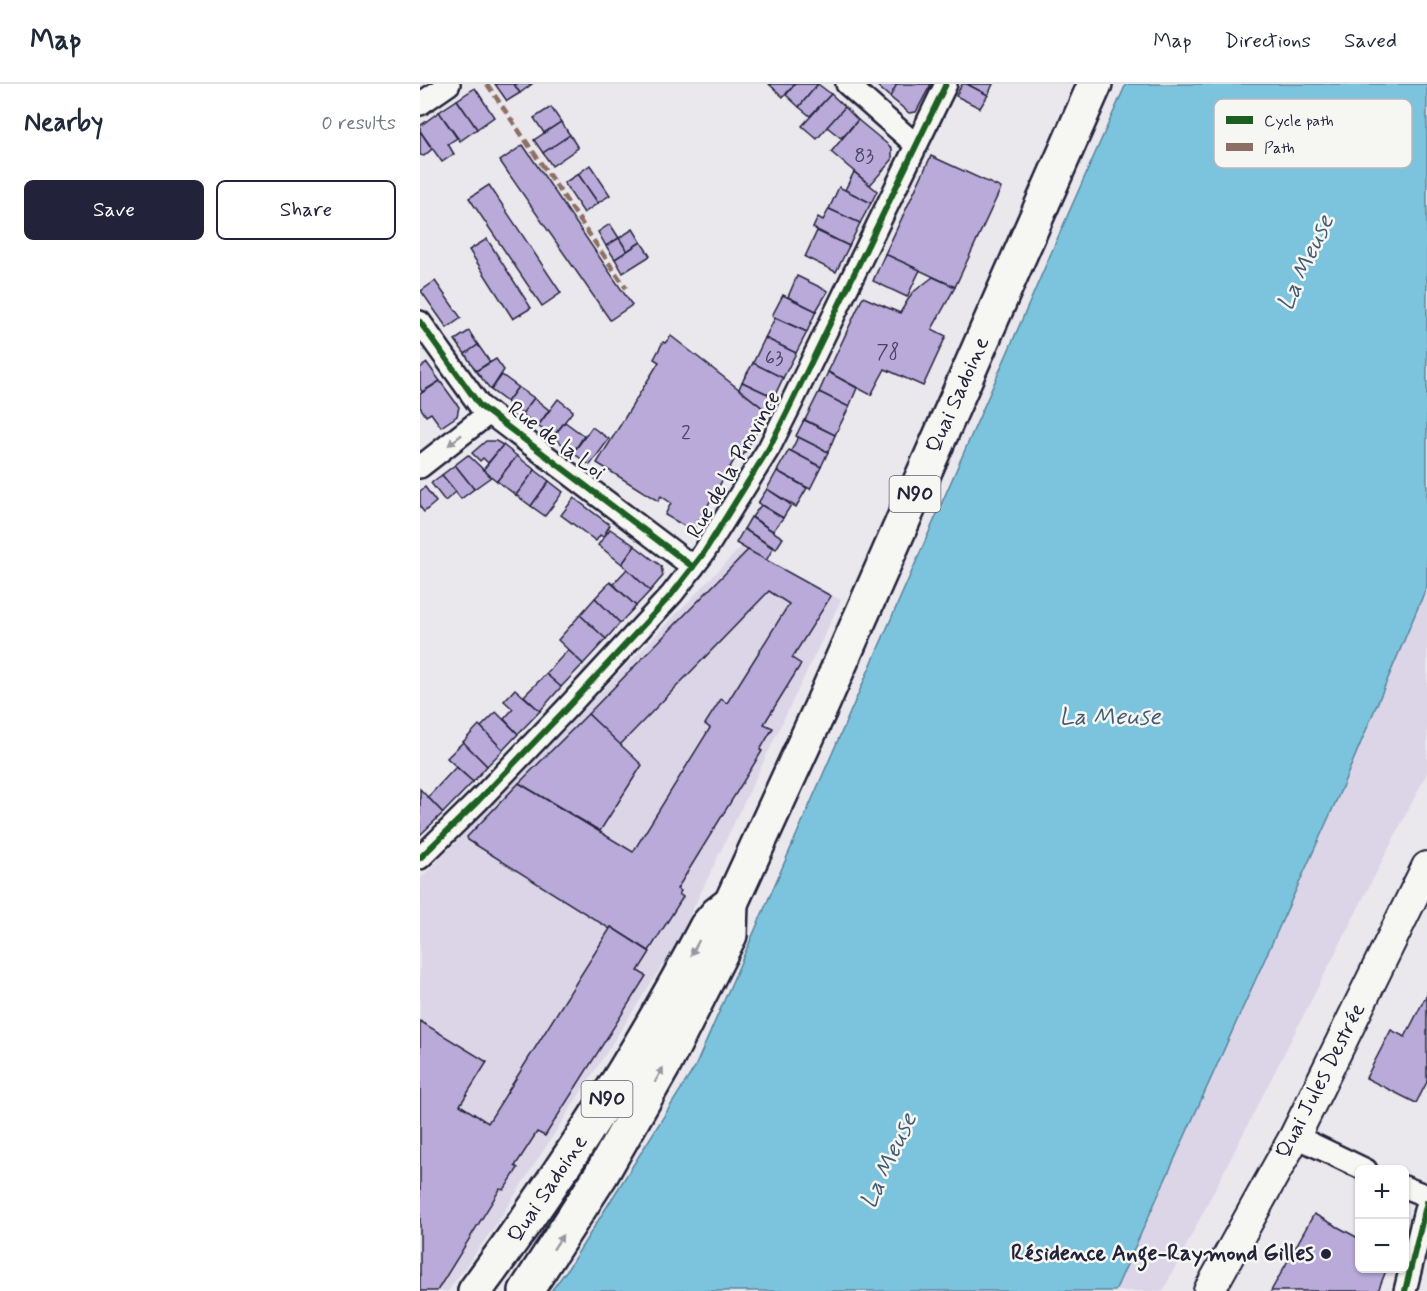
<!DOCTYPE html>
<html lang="en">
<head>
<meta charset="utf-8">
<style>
	body { margin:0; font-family:Mynerve,sans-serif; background:#f6f6f7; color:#1f2937 }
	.controls { position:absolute; right:18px; bottom:18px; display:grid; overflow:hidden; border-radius:9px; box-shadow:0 2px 4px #0004 }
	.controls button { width:54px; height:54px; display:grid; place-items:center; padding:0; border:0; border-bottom:2px solid #e0e1e3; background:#fff; color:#1f2937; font:30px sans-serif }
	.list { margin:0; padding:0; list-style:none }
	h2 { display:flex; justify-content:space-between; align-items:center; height:78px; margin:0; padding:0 24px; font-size:26px }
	h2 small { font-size:20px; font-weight:400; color:#747a83 }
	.actions { display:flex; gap:12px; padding:18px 24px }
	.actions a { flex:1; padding:14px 0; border:2px solid #22223b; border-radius:9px; text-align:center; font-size:21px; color:#22223b }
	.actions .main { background:#22223b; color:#fff }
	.map { position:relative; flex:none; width:1007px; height:1207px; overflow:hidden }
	header { display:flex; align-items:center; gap:36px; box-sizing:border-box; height:84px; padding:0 30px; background:#fff; border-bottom:2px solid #e0e1e3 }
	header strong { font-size:28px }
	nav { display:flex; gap:33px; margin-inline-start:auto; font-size:21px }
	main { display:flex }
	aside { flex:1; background:#fff }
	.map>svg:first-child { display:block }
	.built { fill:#dbd5e7 }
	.water { fill:#7cc4dd; stroke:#58839c; stroke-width:1.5 }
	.building { fill:#b9aada; stroke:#22223b; stroke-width:1.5 }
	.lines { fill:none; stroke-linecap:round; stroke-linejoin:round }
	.street-casing { stroke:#22223b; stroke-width:26 }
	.secondary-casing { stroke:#22223b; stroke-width:34 }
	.primary-casing { stroke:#22223b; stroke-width:38 }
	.street { stroke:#f6f6f2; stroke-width:21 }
	.secondary { stroke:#f6f6f2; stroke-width:30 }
	.primary { stroke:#f6f6f2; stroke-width:33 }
	.quiet { stroke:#8d6e63; stroke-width:4.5; stroke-dasharray:9 4.5; stroke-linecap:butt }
	.cycleway-casing { stroke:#f6f6f2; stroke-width:10 }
	.cycleway { stroke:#1b5e20; stroke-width:6 }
	.oneway { fill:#9797a0 }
	.poi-dot { fill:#22223b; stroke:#f6f6f2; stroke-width:2 }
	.labels { text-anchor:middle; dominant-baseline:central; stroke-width:5; stroke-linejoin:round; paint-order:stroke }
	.number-label { font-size:20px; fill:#484463 }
	.shield { fill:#f6f6f2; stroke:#626272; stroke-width:1.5 }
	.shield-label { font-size:21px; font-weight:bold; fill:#22223b }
	.street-label { font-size:22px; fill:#22223b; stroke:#f6f6f2 }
	.poi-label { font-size:22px; font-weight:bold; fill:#22223b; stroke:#f6f6f2; text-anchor:end }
	.water-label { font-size:24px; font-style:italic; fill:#425b74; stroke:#f6f6f2 }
	.key { fill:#f6f6f2; stroke:#b6b6bb; stroke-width:1.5 }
	.key-label { font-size:16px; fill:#22223b }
</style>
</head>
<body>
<header>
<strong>Map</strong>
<nav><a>Map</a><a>Directions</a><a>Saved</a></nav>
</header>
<main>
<aside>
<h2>Nearby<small>0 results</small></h2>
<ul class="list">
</ul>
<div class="actions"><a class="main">Save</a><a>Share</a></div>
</aside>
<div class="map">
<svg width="1007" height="1207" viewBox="0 0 1007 1207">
	<rect width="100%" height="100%" fill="#eae7ed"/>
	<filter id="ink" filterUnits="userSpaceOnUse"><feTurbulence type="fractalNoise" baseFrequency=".0167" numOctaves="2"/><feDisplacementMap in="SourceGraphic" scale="12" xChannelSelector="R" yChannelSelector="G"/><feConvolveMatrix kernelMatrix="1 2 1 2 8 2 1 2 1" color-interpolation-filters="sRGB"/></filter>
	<g filter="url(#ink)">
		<g class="built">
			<polygon points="322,462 421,516 256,860 73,1145 28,1207 0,1207 0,795"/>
			<polygon points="1007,502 1007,689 743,1207 695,1207 917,715"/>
		</g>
		<polygon class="water" points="706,0 1007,0 1007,502 917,715 695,1207 131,1207 147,1186 275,983 653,119"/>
		<g class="building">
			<polygon points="75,0 94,0 100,9 87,17"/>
			<polygon points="94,0 112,0 100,9"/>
			<polygon points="349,0 375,0 363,13"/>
			<polygon points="375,0 398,0 379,23 366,11"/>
			<polygon points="398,0 411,10 390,32 379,23"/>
			<polygon points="455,0 477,0 470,13"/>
			<polygon points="477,0 511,0 496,28 489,29 470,13"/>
			<polygon points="542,0 547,0 568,11 560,24 536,12"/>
			<polygon points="547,0 573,0 568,11"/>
			<polygon points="55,4 74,33 57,45 37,16"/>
			<polygon points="411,10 425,23 397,55 382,42"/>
			<polygon points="37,16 57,45 40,57 19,28"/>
			<polygon points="131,23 141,38 124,49 114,34"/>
			<polygon points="425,23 438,36 421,54 407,43"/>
			<polygon points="19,28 37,54 28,60 34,70 22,78 0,47 0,42"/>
			<polygon points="438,36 472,64 472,76 450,101 411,68"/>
			<polygon points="141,38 150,51 123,69 114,56"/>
			<polygon points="0,47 12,65 4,72 0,71"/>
			<polygon points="150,51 158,64 132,82 123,69"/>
			<polygon points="103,61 212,221 190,236 80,77"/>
			<polygon points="511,72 581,104 535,203 465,170"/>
			<polygon points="170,81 190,111 178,119 158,90"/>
			<polygon points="434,88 457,107 451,119 425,106"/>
			<polygon points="158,90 178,119 164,129 144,99"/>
			<polygon points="69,101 141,209 122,222 49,114"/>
			<polygon points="419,103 451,119 440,139 409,125"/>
			<polygon points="409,125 440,139 429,162 393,144 398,133 403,136"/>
			<polygon points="190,140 199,154 186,162 178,148"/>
			<polygon points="213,145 221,158 207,167 199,154"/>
			<polygon points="397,147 429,162 416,188 385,173"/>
			<polygon points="199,154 207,167 195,175 186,162"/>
			<polygon points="67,155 111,224 93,235 49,166"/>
			<polygon points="221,158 230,172 203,189 195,175"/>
			<polygon points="465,170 500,186 487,213 453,197"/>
			<polygon points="377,192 408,207 396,227 368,213"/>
			<polygon points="513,193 535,203 512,245 526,252 503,302 465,285 451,311 408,288 443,213 480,229 492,209"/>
			<polygon points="15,197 41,234 27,244 1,207"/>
			<polygon points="363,211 396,227 387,248 352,232"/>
			<polygon points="355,234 387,248 376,269 345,254"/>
			<polygon points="49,247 58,261 45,270 35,256"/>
			<polygon points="251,252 348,328 322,373 317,371 273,447 245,431 251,419 241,412 238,417 177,379 239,278 234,275 243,258 245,259"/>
			<polygon points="345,254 376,269 363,294 333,279"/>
			<polygon points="58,261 70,278 56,287 45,270"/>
			<polygon points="76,275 84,286 71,306 56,287"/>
			<polygon points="7,279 20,297 2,308 0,304 0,284"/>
			<polygon points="333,279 363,294 354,313 322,298"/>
			<polygon points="408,288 437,304 429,323 399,308"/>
			<polygon points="82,291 98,303 87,318 71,306"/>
			<polygon points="20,297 39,323 37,332 21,343 11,329 6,332 0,323 0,310"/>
			<polygon points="322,298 354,313 348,328 319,305"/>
			<polygon points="98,303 114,314 102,330 87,318"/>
			<polygon points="399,308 429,323 415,351 385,336"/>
			<polygon points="114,314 129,326 118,342 102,330"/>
			<polygon points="138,315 153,327 133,353 118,342"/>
			<polygon points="384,336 415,351 408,368 376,352"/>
			<polygon points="145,338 164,352 153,369 133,353"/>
			<polygon points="172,343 189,355 170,381 153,369"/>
			<polygon points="378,353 408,368 401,383 371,367"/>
			<polygon points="66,357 76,357 83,361 68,379 63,374 60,377 52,369"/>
			<polygon points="83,361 97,372 77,397 63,386"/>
			<polygon points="369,366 401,383 390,405 357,387"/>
			<polygon points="48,371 71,393 54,405 35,381"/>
			<polygon points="97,372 115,386 96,411 77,397"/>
			<polygon points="35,381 54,405 41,415 22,391"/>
			<polygon points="115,386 129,397 111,422 96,411"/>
			<polygon points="357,387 387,404 376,423 347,405"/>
			<polygon points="22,391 36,408 25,417 11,399"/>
			<polygon points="129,397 143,408 125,432 111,422"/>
			<polygon points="5,403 16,418 4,428 0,423 0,407"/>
			<polygon points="347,405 371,421 363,434 338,419"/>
			<polygon points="154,414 190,441 183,453 180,451 176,457 141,431"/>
			<polygon points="341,421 363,434 353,447 332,433"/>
			<polygon points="331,433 363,454 356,465 324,445"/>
			<polygon points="190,445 215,462 202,480 178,461"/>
			<polygon points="324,445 353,464 346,477 316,459"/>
			<polygon points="215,462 241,482 243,492 230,507 202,480"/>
			<polygon points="328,466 411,512 372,574 381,580 344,640 353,644 340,666 342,667 257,805 261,807 259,810 263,813 229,867 191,843 190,845 48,756 47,753 99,699 213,768 290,644 285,640 301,615 307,619 369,520 349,507 200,661 168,630"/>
			<polygon points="207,485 230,507 216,522 193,500"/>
			<polygon points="190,498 216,522 200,539 175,514"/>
			<polygon points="175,514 200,539 186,555 160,531"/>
			<polygon points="160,531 186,555 163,580 138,556"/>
			<polygon points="148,566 163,580 141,603 126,590"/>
			<polygon points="126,590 141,603 120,627 104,612"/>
			<polygon points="95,605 120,627 98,650 84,635 93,625 84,617"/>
			<polygon points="76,628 98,650 83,666 61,643"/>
			<polygon points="168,630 222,681 180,747 99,699"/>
			<polygon points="59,641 83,666 67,682 43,658"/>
			<polygon points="43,658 67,682 53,698 27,674"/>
			<polygon points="36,683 53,698 23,729 8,713"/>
			<polygon points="0,705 23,729 0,751"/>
			<polygon points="191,843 230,868 218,887 226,892 125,1052 117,1048 95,1082 98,1084 84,1106 80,1105 17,1207 0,1207 0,937 67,978 40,1021 68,1039"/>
			<polygon points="1007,910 1007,998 996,1019 946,994 971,946 985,953"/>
			<polygon points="894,1130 940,1155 940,1184 967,1184 958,1207 851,1207"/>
		</g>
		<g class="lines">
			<defs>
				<g id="street">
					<polyline points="427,0 496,61"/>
					<polyline points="0,20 29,0"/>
					<polyline points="0,238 60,322 273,483"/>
					<polyline points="0,383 69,329"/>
					<polyline points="0,774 58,717 146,625 252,510 283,470 349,364 371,320 526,0"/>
					<polyline points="875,1052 946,1086"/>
					<polyline points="984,1103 1007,1112"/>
					<polyline points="985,1207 1007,1118"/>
				</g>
				<polyline id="secondary" points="789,1207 875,1052 1007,783"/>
				<g id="primary">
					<path d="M 55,1207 C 141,1091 220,970 286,843 L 297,830 L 311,819 L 402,621 L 675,0"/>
					<polyline points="106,1207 181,1091 245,979 310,851 311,819"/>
				</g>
			</defs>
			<use href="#street" class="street-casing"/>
			<use href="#secondary" class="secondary-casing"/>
			<use href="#primary" class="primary-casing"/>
			<use href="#street" class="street"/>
			<use href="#secondary" class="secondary"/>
			<use href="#primary" class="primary"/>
			<polyline class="quiet" points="67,0 206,204"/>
			<defs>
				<g id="cycleway">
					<polyline points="0,238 60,322 273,483"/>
					<polyline points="0,774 58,717 146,625 252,510 283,470 349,364 371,320 526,0"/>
					<polyline points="985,1207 1007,1118"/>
				</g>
			</defs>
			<use href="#cycleway" class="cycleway-casing"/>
			<use href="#cycleway" class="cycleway"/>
		</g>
		<defs><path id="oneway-solid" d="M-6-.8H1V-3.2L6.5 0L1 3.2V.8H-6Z" transform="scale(1.5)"/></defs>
		<g class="oneway">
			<use href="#oneway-solid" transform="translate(35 356) rotate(142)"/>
			<use href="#oneway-solid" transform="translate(275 864) rotate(118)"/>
			<use href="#oneway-solid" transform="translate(239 991) rotate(-61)"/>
			<use href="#oneway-solid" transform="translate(138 1158) rotate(-57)"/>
		</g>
	</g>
	<circle class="poi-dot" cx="906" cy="1170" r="6"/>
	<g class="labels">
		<g class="number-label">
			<text x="444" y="72">83</text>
			<text x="468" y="268">78</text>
			<text x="354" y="274">63</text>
			<text x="266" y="349">2</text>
		</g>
		<g class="shield">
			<rect x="469.5" y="392" width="51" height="36" rx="4.5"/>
			<rect x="161.5" y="997" width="51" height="36" rx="4.5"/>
		</g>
		<g class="shield-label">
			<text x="495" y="410">N90</text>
			<text x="187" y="1015">N90</text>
		</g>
		<g class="street-label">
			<text transform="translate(538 311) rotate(-66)">Quai Sadoine</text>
			<text transform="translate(136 357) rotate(37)">Rue de la Loi</text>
			<text transform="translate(314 381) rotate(-60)">Rue de la Province</text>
			<text transform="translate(901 997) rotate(-63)">Quai Jules Destrée</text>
			<text transform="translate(128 1105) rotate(-56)">Quai Sadoine</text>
		</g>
		<g class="poi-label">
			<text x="894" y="1170">Résidence Ange-Raymond Gilles</text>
		</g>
		<g class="water-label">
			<text transform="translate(886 179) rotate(-65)">La Meuse</text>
			<text x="690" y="633">La Meuse</text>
			<text transform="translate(469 1077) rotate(-65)">La Meuse</text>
		</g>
	</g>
	<rect x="794" y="15" width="198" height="69" rx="9" class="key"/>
	<rect x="806" y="32" width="27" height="8" fill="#1b5e20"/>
	<rect x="806" y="59" width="27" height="8" fill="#8d6e63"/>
	<g class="key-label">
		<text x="844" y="42">Cycle path</text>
		<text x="844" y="69">Path</text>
	</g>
</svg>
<div class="controls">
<button>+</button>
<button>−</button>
</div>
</div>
</main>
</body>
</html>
